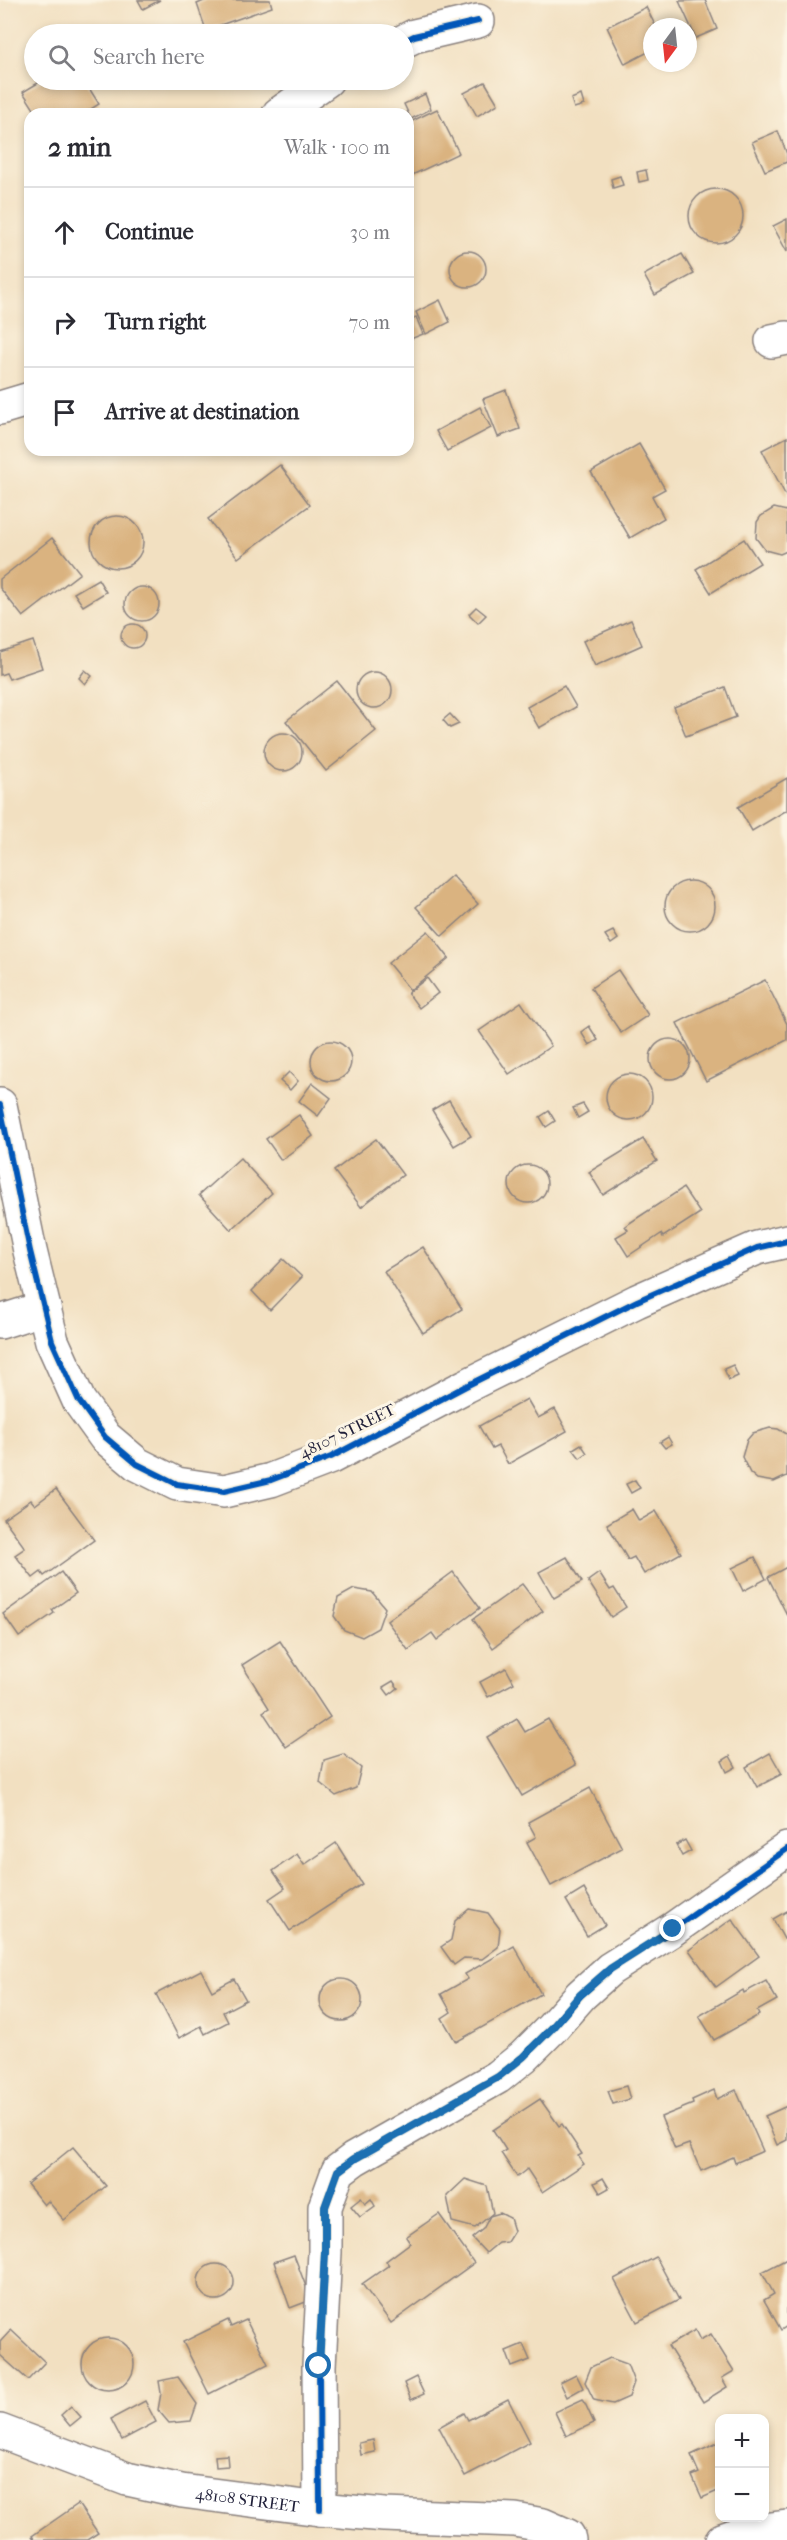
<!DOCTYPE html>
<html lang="en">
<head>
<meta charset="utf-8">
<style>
	body { margin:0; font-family:"IM FELL French Canon",serif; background:#f7f7f7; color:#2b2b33 }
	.controls { position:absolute; right:18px; bottom:18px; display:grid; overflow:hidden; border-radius:12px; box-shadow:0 3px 9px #0003 }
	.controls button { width:54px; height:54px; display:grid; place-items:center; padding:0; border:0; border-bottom:2px solid #e1e1e2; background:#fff; color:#2b2b33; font:30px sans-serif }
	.compass { position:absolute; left:643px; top:18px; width:54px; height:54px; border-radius:50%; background:#fff; box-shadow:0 3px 9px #0003; rotate:195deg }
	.stop { position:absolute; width:18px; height:18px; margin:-14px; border:4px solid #1f6fb2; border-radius:50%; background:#fff }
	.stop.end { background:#1f6fb2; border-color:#fff; box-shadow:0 2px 6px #0008 }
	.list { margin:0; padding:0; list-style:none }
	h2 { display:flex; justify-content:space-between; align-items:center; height:78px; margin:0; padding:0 24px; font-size:26px }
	h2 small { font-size:20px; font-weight:400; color:#7c7c81 }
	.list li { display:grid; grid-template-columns:39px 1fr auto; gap:18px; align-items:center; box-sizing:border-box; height:90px; padding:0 24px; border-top:2px solid #e1e1e2 }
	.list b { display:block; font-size:22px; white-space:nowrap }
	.list em { font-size:20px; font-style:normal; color:#7c7c81 }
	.icon { flex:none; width:33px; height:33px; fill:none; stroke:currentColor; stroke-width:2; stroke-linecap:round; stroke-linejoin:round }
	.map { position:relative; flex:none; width:787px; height:2540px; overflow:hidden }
	.search { position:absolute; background:#fff; box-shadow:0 3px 9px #0003; left:24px; top:24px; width:390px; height:66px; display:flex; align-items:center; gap:15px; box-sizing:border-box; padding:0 21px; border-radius:33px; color:#7c7c81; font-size:22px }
	.panel { position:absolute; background:#fff; box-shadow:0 3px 9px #0003; left:24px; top:108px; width:390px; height:348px; border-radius:18px }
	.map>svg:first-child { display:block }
	.building { fill:#dab380 }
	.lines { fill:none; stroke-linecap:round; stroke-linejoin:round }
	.minor-casing { stroke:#8a817e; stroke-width:36 }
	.minor { stroke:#fff; stroke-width:33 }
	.cycleway-casing { stroke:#fcf5e5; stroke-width:10 }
	.cycleway { stroke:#0057b8; stroke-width:6 }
	.route { stroke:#1f6fb2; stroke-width:8 }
	.labels { text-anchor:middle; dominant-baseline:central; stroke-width:6; stroke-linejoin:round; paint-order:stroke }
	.street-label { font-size:16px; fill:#22223b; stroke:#fcf5e5 }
</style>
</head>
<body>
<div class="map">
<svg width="787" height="2540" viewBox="0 0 787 2540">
	<rect width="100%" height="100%" fill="#fcf5e5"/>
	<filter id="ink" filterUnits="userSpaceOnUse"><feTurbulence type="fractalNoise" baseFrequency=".0167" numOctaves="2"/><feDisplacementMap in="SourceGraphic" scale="12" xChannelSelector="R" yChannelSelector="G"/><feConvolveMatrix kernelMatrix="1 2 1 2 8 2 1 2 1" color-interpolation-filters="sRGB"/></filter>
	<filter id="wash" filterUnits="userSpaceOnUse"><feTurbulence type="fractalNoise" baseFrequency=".008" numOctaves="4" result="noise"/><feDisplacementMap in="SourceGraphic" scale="24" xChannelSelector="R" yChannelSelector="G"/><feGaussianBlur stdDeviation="1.35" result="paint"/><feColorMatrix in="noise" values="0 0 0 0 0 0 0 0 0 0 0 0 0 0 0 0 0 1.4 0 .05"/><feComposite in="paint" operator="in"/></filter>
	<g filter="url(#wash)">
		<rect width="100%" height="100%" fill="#f2e0c1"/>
		<g id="blocks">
			<g class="building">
				<polygon points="138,0 160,0 143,9"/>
				<polygon points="206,0 270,0 272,7 206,30 197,4"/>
				<polygon points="705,0 717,29 696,38 679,1"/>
				<polygon points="646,7 656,27 652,27 652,50 625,64 607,27"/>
				<polygon points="43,80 84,80 99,104 83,114 37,114 23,92"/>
				<polygon points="485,82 498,104 477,116 464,93"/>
				<polygon points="425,94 431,109 411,119 404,104"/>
				<polygon points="581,95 584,105 574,108 571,99"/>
				<polygon points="437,109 459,153 410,176 408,123"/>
				<polygon points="778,131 787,154 787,162 765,171 752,142"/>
				<polygon points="646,170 648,180 639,182 637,172"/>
				<polygon points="620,176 623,185 613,188 611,179"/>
				<circle cx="716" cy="216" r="27"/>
				<polygon points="787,219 787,252 773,226"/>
				<circle cx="468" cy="269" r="18"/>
				<polygon points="682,254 694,274 655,295 644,275"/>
				<polygon points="440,300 450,322 426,334 416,312"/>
				<polygon points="416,317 423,334 408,340 408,321"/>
				<polygon points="506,390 520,429 498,437 483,399"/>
				<polygon points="480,407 491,428 447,451 436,431"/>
				<polygon points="787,437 787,498 762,450"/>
				<polygon points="639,444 665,489 652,496 664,518 630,538 591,472"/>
				<polygon points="280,465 310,505 238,558 208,519"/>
				<polygon points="774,508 787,511 787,551 780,554 765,550 756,538 757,522 761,516"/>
				<circle cx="117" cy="542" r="26"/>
				<polygon points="52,538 80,573 23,617 0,588 0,579"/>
				<polygon points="744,539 760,563 711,593 696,569"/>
				<polygon points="98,579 106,592 83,606 74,593"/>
				<circle cx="142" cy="604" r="17"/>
				<polygon points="476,607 486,615 478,623 469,614"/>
				<polygon points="631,620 642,645 595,666 583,641"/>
				<circle cx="133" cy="636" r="12"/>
				<polygon points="33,641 42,668 9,679 6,673 0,675 0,652"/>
				<polygon points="85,670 92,676 85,684 79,678"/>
				<circle cx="374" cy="690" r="18"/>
				<polygon points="337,681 376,731 326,771 286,721"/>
				<polygon points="564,686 576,707 539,728 527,707"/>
				<polygon points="725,687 736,717 686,736 674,707"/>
				<polygon points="450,714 459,724 450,728 443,720"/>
				<circle cx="283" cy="752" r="19"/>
				<polygon points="787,778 787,810 752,831 738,807"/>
				<polygon points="452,875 478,904 442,936 416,907"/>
				<circle cx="690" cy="906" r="25"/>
				<polygon points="428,931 449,958 410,990 388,963"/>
				<polygon points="613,931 618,939 611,944 605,935"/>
				<polygon points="618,970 648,1015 621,1033 591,988"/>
				<polygon points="427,978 438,993 419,1008 408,993"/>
				<polygon points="765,980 787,1024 787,1040 706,1081 677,1023"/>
				<polygon points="521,1002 551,1046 509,1074 479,1031"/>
				<polygon points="589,1026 598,1040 589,1045 581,1032"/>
				<circle cx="670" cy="1059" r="20"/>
				<circle cx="331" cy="1061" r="20"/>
				<polygon points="289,1072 298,1081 290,1090 280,1081"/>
				<circle cx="629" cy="1097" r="23"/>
				<polygon points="312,1083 331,1098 318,1116 299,1101"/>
				<polygon points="449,1100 471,1136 454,1146 432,1110"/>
				<polygon points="583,1104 588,1112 578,1118 573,1108"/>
				<polygon points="549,1111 555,1121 546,1127 540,1117"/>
				<polygon points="299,1115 313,1136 281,1160 266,1139"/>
				<polygon points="376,1139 403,1175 361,1207 334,1171"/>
				<polygon points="643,1139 657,1161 603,1195 589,1172"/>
				<polygon points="240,1158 272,1193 231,1230 199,1195"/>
				<circle cx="528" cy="1184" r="19"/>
				<polygon points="683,1188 700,1213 663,1237 661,1234 628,1256 616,1237 628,1230 625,1226"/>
				<polygon points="423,1247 462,1309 423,1333 384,1271"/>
				<polygon points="283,1259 302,1277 270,1310 252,1291"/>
				<polygon points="733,1365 738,1376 729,1380 724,1369"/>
				<polygon points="527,1399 538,1418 555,1409 567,1431 508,1464 498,1446 492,1449 479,1426"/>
				<polygon points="770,1428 778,1429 787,1434 787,1476 774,1482 757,1479 750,1473 742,1457 747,1440 753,1433"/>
				<polygon points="668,1437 672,1444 665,1448 660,1442"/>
				<polygon points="581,1444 587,1453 580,1458 573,1449"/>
				<polygon points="635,1480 640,1488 631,1493 626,1484"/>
				<polygon points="56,1489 94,1540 44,1576 41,1572 33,1578 15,1555 25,1548 4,1519 31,1500 35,1505"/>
				<polygon points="632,1509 639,1521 656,1511 681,1553 644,1574 634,1557 628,1560 607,1524"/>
				<polygon points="567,1557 582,1582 554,1598 539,1572"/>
				<polygon points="755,1557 766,1579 743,1591 732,1568"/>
				<polygon points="787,1567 787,1615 768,1577"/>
				<polygon points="61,1572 76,1593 52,1610 54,1613 19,1637 3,1614"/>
				<polygon points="453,1572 480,1608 437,1640 432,1633 408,1650 387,1621"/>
				<polygon points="599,1573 610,1590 614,1588 626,1607 611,1617 588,1581"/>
				<polygon points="522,1584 543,1611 493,1648 473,1619"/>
				<polygon points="354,1589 372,1592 385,1608 378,1628 362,1637 344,1630 334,1616 338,1598"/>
				<polygon points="280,1641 330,1717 286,1747 263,1712 269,1708 242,1665"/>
				<polygon points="506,1668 514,1683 488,1697 480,1682"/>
				<polygon points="393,1681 398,1688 389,1695 383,1687"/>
				<polygon points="517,1719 525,1732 548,1719 576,1765 522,1796 487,1737"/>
				<polygon points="770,1753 782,1774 757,1787 746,1767"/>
				<polygon points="343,1754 361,1768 356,1788 336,1796 320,1783 324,1760"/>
				<polygon points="730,1756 736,1767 727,1772 722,1761"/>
				<polygon points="590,1788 622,1848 551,1886 527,1842 536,1837 528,1822"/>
				<polygon points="685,1840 691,1851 682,1856 676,1845"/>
				<polygon points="336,1843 362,1884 290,1931 269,1899 285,1888 273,1871 297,1854 304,1865"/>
				<polygon points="584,1889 605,1925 587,1936 566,1900"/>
				<polygon points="469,1909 488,1913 500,1929 498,1947 482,1959 464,1958 454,1965 441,1947 451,1940 455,1921"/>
				<polygon points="787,1911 787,1938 784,1939 773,1919"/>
				<polygon points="732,1919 759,1956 716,1987 689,1950"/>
				<polygon points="514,1946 541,1994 456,2042 442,2018 451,2012 441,1994 468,1979 465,1974"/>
				<polygon points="201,1970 212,1991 234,1979 246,2000 223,2012 228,2022 205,2034 201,2026 179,2038 156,1994"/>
				<circle cx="341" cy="2000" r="21"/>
				<polygon points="766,1981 777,2000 757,2011 759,2015 714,2040 699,2016 743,1990 744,1993"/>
				<polygon points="626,2086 630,2099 613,2104 608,2091"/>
				<polygon points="714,2090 717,2099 736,2090 763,2151 735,2163 733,2157 701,2171 689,2144 675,2149 661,2117 693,2104 692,2100"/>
				<polygon points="540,2099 559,2126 562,2124 582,2154 578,2156 584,2164 542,2192 527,2169 517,2177 501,2153 506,2150 493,2130"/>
				<polygon points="787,2106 787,2140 777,2145 765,2116"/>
				<polygon points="73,2147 106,2186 64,2220 48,2201 44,2205 27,2184"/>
				<polygon points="603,2178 609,2188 600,2193 594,2183"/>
				<polygon points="465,2179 487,2186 493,2213 475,2228 452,2222 447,2196"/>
				<polygon points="361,2198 365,2204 371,2199 375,2206 360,2217 351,2206"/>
				<polygon points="500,2213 510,2218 514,2231 507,2242 498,2243 486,2253 472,2238 483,2229 490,2216"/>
				<polygon points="439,2214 474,2263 391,2323 362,2284 389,2265 386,2261 410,2243 406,2237"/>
				<polygon points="294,2255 311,2300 290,2308 274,2262"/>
				<polygon points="656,2257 679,2300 637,2322 614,2279"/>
				<polygon points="787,2259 787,2326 781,2330 764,2300 774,2294 762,2272"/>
				<circle cx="216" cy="2282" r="18"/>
				<polygon points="228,2320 231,2327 246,2320 268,2364 209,2394 183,2342"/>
				<polygon points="11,2330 45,2362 28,2380 0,2355 0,2342"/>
				<polygon points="695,2330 700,2340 711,2334 734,2371 722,2378 727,2387 703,2402 668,2346"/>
				<circle cx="108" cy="2364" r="26"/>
				<polygon points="523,2344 530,2360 512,2367 506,2351"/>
				<polygon points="610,2358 627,2364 634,2382 629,2397 613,2404 594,2400 585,2382 591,2367"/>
				<polygon points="576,2374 583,2388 567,2397 560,2382"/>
				<polygon points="178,2377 197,2404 191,2421 169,2423 158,2410 161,2393 159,2381"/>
				<polygon points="416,2377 424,2394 411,2400 404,2383"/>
				<polygon points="508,2399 530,2442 465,2476 439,2427 464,2413 468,2420"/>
				<polygon points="583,2399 594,2423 566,2436 555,2412"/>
				<polygon points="145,2401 156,2422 122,2440 111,2419"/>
				<polygon points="71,2406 81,2417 70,2426 61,2415"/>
				<polygon points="373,2440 375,2452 361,2455 359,2443"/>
				<polygon points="720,2442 720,2490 702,2498 692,2476 699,2473 691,2455"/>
				<polygon points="227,2455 228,2466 216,2467 215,2456"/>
				<polygon points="78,2504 98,2533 87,2540 35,2540 32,2536"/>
			</g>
		</g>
	</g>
	<g filter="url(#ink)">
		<use href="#blocks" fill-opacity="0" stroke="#8a817e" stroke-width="1.5"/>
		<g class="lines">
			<defs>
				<g id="minor">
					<polyline points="404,41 414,36 478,21"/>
					<polyline points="279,114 327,80"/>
					<polyline points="772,341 787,338"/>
					<polyline points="0,408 30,399"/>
					<polyline points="0,1105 30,1251 52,1341 79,1401 105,1437 137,1464 177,1484 224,1491 271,1480 331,1457 466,1386 637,1301 757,1248 787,1241"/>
					<polyline points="0,1322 44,1308"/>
					<path id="s1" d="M 0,2431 L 127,2479 L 182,2491 L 320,2509 L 384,2515 L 515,2520 L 543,2525 L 568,2536 L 569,2540"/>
					<polyline points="320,2509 319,2366 325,2252 325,2207 338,2171 354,2159 498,2077 523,2057 552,2028 581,1995 610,1969 673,1929 787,1849"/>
					<polyline points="722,2540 742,2533 787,2527"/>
				</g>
			</defs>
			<use href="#minor" class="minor-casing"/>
			<use href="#minor" class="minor"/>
			<defs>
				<g id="cycleway">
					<polyline points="404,41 414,36 478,21"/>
					<polyline points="0,1105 30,1251 52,1341 79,1401 105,1437 137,1464 177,1484 224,1491 271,1480 331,1457 466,1386 637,1301 757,1248 787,1241"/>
					<polyline points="320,2509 319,2366 325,2252 325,2207 338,2171 354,2159 498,2077 523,2057 552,2028 581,1995 610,1969 673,1929 787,1849"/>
				</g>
			</defs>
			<use href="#cycleway" class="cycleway-casing"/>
			<use href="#cycleway" class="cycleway"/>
		</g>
	</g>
	<g class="lines" filter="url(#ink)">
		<polyline class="route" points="319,2366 325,2252 325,2207 338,2171 354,2159 498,2077 523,2057 552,2028 580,1995 610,1969 673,1929"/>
	</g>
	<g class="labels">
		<g class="street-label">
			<text transform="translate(347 1431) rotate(-26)">48107 STREET</text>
			<text stroke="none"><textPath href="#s1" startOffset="258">48108 STREET</textPath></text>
		</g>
	</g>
</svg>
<div class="controls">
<button>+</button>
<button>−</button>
</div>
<svg class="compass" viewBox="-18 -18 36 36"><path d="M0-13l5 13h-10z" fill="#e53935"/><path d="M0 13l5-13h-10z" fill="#7c7c81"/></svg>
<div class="stop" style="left:319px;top:2366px"></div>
<div class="stop end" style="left:673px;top:1929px"></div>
<div class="search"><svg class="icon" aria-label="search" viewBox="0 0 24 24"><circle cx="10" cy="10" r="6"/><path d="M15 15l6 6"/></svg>Search here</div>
<section class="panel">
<h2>2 min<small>Walk · 100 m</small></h2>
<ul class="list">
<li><svg class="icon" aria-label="ahead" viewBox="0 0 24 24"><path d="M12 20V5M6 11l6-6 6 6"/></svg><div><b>Continue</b></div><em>30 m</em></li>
<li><svg class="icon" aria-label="right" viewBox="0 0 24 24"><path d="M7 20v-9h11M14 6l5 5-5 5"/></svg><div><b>Turn right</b></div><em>70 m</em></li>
<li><svg class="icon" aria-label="arrive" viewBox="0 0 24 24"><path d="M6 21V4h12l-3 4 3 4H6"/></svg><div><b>Arrive at destination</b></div></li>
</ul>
</section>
</div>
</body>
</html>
